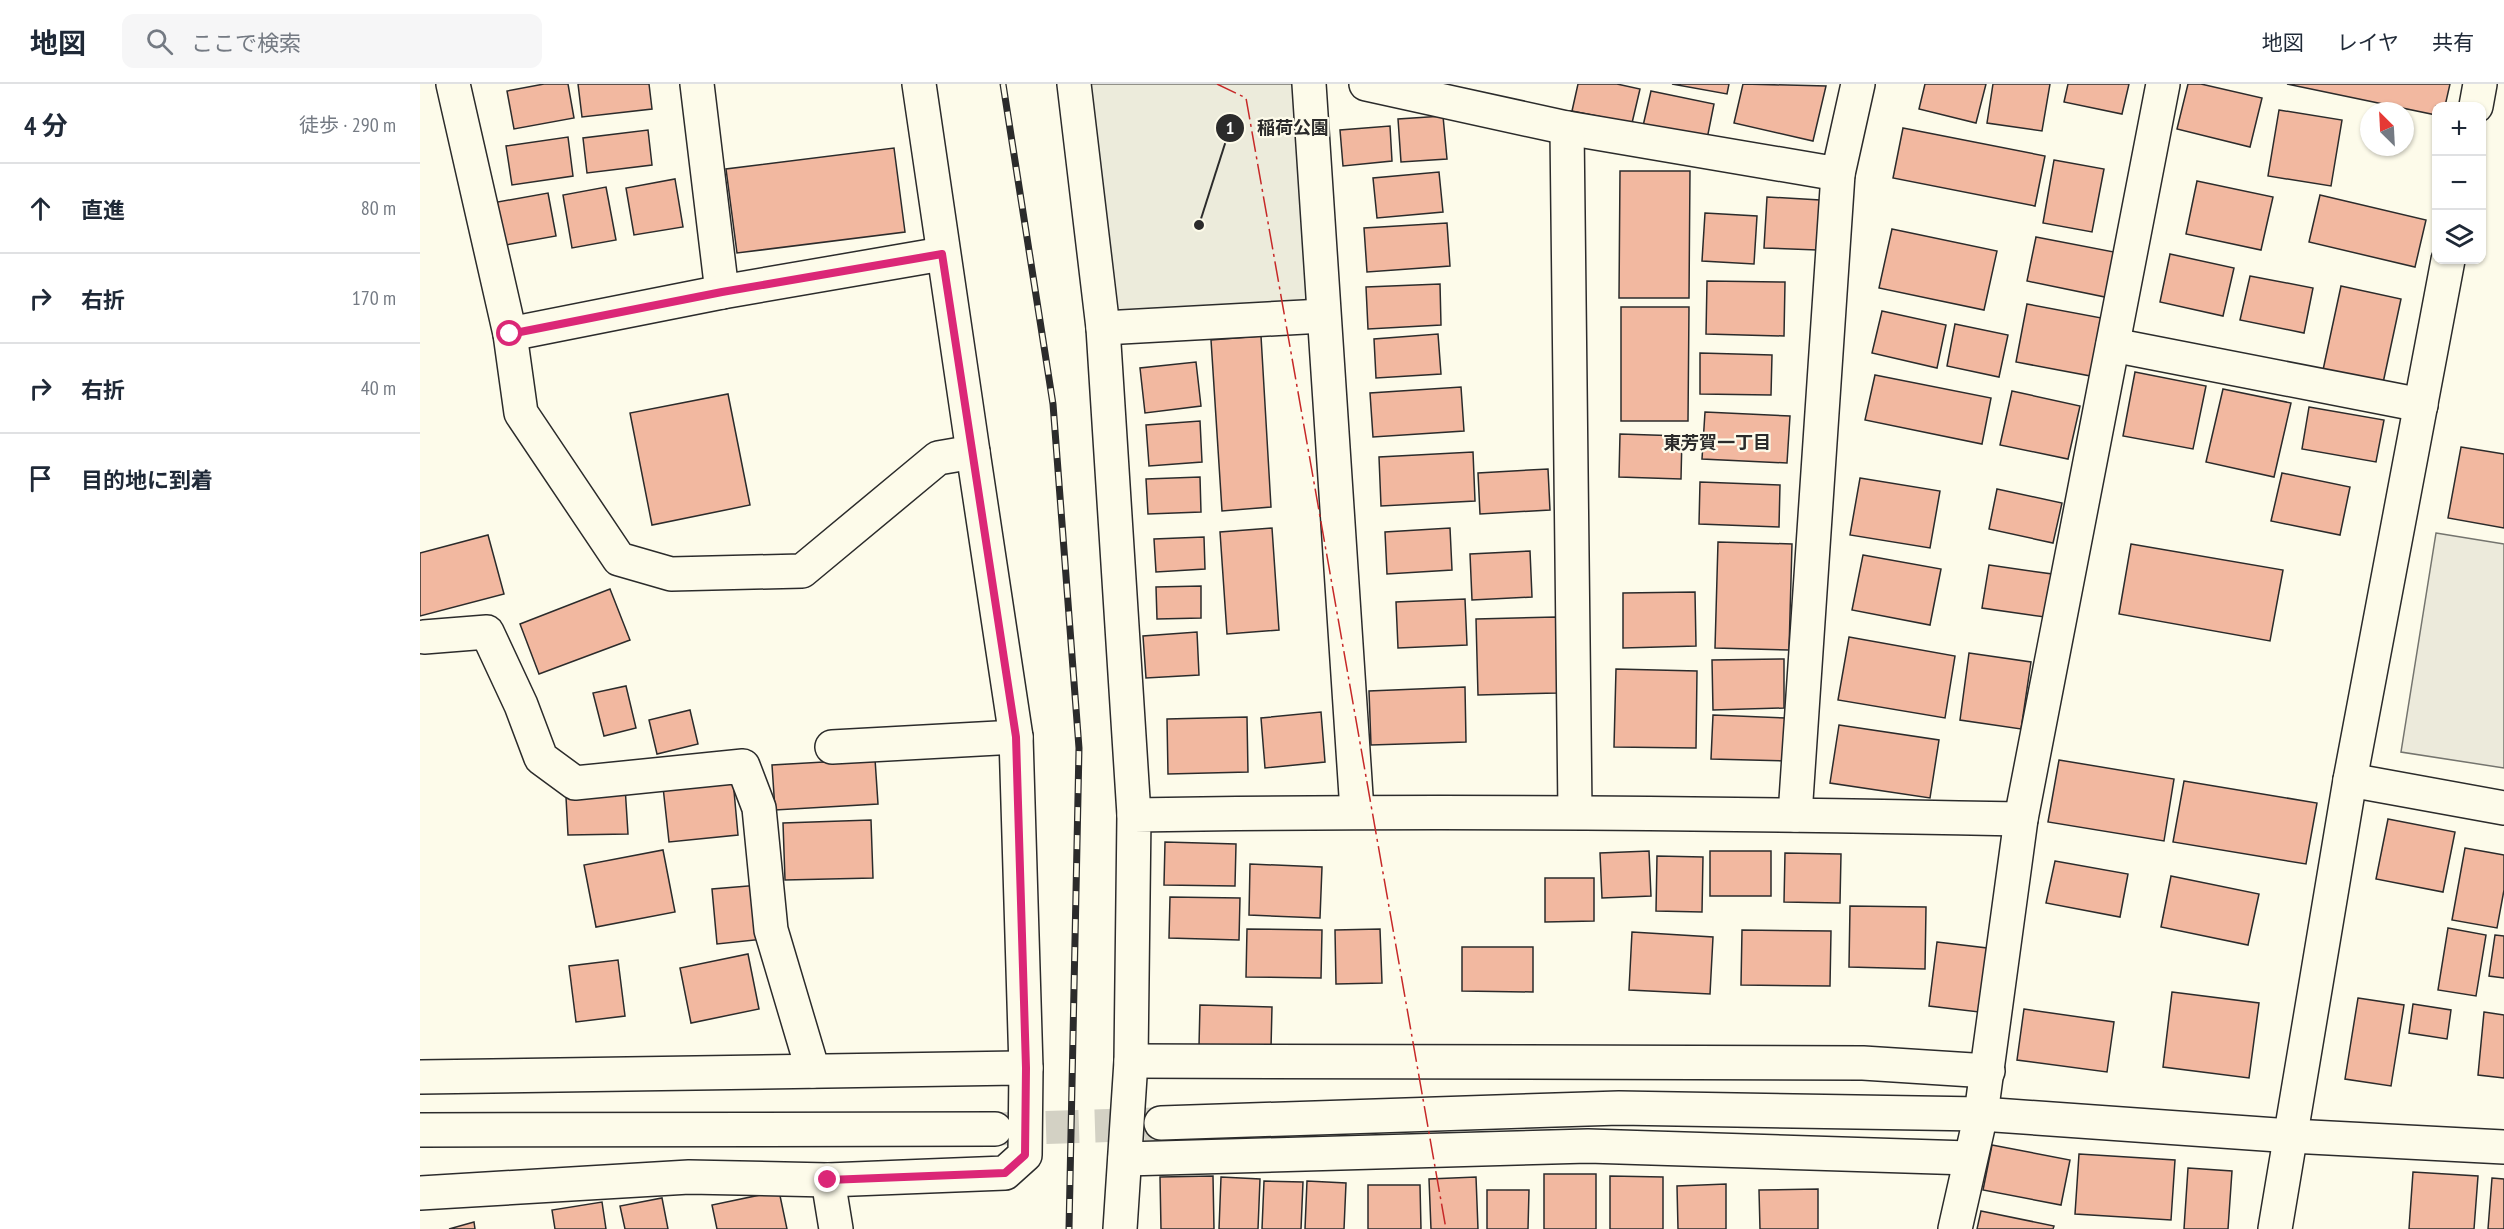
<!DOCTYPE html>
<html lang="ja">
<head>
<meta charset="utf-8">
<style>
	body { margin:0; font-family:"PT Sans Narrow","Noto Sans JP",sans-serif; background:#f6f6f7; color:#1f2937 }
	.controls { position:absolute; right:18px; top:18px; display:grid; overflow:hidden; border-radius:12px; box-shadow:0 2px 4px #0004 }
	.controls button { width:54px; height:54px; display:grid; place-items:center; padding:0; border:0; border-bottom:2px solid #e0e1e3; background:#fff; color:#1f2937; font:30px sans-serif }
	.compass { position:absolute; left:1940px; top:18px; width:54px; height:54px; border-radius:50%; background:#fff; box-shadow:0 2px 4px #0004; rotate:336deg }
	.stop { position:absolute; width:18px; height:18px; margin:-14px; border:4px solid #db2777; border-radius:50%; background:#fff }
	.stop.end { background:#db2777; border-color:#fff; box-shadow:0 2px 6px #0008 }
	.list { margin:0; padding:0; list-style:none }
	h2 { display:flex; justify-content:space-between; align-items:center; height:78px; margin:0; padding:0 24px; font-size:26px }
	h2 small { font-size:20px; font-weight:400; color:#747a83 }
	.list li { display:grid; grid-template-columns:39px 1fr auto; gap:18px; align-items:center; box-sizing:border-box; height:90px; padding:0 24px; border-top:2px solid #e0e1e3 }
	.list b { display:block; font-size:22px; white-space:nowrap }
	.list em { font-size:20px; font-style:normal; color:#747a83 }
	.icon { flex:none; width:33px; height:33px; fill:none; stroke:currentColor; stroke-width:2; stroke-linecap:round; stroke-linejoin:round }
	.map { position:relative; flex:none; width:2084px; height:1145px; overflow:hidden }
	header { display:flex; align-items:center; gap:36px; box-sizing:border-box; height:84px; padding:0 30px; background:#fff; border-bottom:2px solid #e0e1e3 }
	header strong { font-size:28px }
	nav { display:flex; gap:33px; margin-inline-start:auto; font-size:21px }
	.search { width:420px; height:54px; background:#f6f6f7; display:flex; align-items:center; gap:15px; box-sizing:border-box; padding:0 21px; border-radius:12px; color:#747a83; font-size:22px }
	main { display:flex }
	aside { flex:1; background:#fff }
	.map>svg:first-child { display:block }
	.green { fill:#ecebdb; stroke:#74746e; stroke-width:1.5 }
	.parking { fill:#eceadb; stroke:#74746e; stroke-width:1.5 }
	.building { fill:#f2b8a0; stroke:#2b2b2b; stroke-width:1.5 }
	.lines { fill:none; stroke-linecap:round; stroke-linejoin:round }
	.minor-tunnel { stroke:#d3d1c4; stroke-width:33; stroke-dasharray:33 16; stroke-linecap:butt }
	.minor-casing { stroke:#2b2b2b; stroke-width:36 }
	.minor { stroke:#fdfbea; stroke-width:33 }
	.rail-casing { stroke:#2b2b2b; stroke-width:7 }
	.rail { stroke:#fdfbea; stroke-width:4.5; stroke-dasharray:14; stroke-linecap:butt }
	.power { stroke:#c62828; stroke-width:1.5; stroke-dasharray:21 4.5 3 4.5; stroke-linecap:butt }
	.route { stroke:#db2777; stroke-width:8 }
	.labels { text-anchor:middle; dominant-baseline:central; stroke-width:4.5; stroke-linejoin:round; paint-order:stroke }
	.neighbourhood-label { font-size:18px; font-weight:bold; fill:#2b2b2b; stroke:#fdfbea }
	.leader { fill:none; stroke:#2b2b2b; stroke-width:2 }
	.callout-dot { fill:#2b2b2b; stroke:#fdfbea; stroke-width:2 }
	.mark-label { font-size:18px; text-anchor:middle; font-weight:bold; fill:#fff }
	.callout-label { font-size:18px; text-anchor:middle; font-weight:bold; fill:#2b2b2b; stroke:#fdfbea; stroke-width:4.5; stroke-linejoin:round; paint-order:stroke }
</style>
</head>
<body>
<header>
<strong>地図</strong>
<div class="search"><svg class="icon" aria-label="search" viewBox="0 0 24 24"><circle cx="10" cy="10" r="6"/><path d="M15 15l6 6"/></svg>ここで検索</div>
<nav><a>地図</a><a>レイヤ</a><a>共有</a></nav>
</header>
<main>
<aside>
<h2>4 分<small>徒歩 · 290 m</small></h2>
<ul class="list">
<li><svg class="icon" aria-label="ahead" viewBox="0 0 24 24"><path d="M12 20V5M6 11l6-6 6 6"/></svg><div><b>直進</b></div><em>80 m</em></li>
<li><svg class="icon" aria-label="right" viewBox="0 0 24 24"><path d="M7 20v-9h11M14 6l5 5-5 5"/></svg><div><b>右折</b></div><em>170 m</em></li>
<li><svg class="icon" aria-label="right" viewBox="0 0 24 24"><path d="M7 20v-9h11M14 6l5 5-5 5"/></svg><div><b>右折</b></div><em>40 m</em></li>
<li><svg class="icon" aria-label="arrive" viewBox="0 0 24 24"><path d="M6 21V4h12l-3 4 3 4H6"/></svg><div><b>目的地に到着</b></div></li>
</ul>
</aside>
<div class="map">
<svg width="2084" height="1145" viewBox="0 0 2084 1145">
	<rect width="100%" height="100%" fill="#fdfbea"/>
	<polygon class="green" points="659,0 875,0 884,30 886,217 686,236"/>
	<polygon class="parking" points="2016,449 2084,460 2084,684 1981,668"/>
	<g class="building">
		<polygon points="124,0 148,0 154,34 94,45 87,7"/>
		<polygon points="158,0 229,0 232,25 162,33"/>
		<polygon points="1158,0 1197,0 1220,5 1212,39 1152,27"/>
		<polygon points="1252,0 1309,0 1307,10"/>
		<polygon points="1323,0 1406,2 1393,57 1314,39"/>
		<polygon points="1505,0 1566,0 1556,39 1499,25"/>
		<polygon points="1573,0 1630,0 1622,47 1567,39"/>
		<polygon points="1648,0 1709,0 1702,30 1644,18"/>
		<polygon points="1768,0 1781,0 1842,14 1830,63 1757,45"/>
		<polygon points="1867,0 2030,0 2025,22 2016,22 2016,31"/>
		<polygon points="1231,7 1294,20 1287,55 1223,42"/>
		<polygon points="1859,26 1922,36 1911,102 1848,92"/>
		<polygon points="1023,32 1027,75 981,78 978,35"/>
		<polygon points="970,42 972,77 923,82 920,46"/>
		<polygon points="1483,44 1625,72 1615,122 1473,94"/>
		<polygon points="228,46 232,81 167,89 163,54"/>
		<polygon points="148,53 153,92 92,101 86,62"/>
		<polygon points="474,64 485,148 317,169 306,85"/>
		<polygon points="1634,76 1684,85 1672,148 1623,139"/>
		<polygon points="1200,87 1270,87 1269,214 1199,214"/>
		<polygon points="1019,88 1023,128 957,134 953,94"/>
		<polygon points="255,95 263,143 214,151 206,104"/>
		<polygon points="1777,97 1853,113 1841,166 1766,150"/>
		<polygon points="186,103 196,156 152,164 143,111"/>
		<polygon points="128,109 136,152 80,162 72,119"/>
		<polygon points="1900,111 2006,136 1995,183 1889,158"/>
		<polygon points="1347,113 1400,116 1397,166 1344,164"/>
		<polygon points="1285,129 1337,132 1334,180 1282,177"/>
		<polygon points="1027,139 1030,182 947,188 944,144"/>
		<polygon points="1472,145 1577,167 1564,226 1459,204"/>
		<polygon points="1616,153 1694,168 1685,213 1607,197"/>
		<polygon points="1750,170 1814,184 1803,232 1740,218"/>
		<polygon points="1830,192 1893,204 1884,249 1820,236"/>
		<polygon points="1287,197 1365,198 1364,252 1286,250"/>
		<polygon points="1020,200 1021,241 948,245 946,203"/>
		<polygon points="1921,202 1981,215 1963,299 1903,286"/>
		<polygon points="1607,220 1687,235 1676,293 1596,278"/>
		<polygon points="1201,223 1269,223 1268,337 1201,337"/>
		<polygon points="1462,227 1526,241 1517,284 1452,269"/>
		<polygon points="1535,240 1588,251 1579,293 1527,282"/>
		<polygon points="1018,250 1021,290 956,294 954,255"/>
		<polygon points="841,252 851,423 802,427 791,256"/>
		<polygon points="1280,269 1352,271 1351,311 1280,310"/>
		<polygon points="776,278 781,322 725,329 720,284"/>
		<polygon points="1715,288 1786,302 1773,365 1703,352"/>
		<polygon points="1455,291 1571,314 1562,360 1445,336"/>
		<polygon points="1041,303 1044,347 953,353 950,309"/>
		<polygon points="1803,305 1871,319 1854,393 1786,378"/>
		<polygon points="1592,307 1660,322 1648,375 1580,361"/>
		<polygon points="308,310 330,421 232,441 210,329"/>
		<polygon points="1889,323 1964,336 1956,378 1882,365"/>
		<polygon points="1285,328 1370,332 1367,379 1282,375"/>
		<polygon points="780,337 782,378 729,382 726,341"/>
		<polygon points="1200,350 1262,352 1261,395 1199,393"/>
		<polygon points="2041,363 2084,370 2084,444 2028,434"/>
		<polygon points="1053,368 1055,417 961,422 959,373"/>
		<polygon points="1128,385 1130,426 1060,430 1058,389"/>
		<polygon points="1862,389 1930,403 1920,451 1851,437"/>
		<polygon points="780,393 781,428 728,430 726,395"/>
		<polygon points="1440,394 1520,407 1510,464 1430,451"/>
		<polygon points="1280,398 1360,401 1359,443 1279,440"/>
		<polygon points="1577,405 1642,419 1633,459 1569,445"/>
		<polygon points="852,444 859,546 807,550 800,448"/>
		<polygon points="1030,444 1032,486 967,490 965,448"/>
		<polygon points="68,451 84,510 0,532 0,469"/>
		<polygon points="784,453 785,485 736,488 734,455"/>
		<polygon points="1298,458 1372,460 1369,566 1295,564"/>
		<polygon points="1711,460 1863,486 1850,557 1699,530"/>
		<polygon points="1110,467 1112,513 1052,516 1050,470"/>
		<polygon points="1443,471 1521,485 1510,541 1432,526"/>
		<polygon points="1569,481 1632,490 1625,533 1562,524"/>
		<polygon points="781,502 781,534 737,535 736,503"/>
		<polygon points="190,505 210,556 119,590 100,540"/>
		<polygon points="1275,508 1276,562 1203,564 1203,509"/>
		<polygon points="1045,515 1047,561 978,564 976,518"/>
		<polygon points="1136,533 1137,609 1058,611 1056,535"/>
		<polygon points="777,548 779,591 726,594 723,552"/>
		<polygon points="1429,553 1535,572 1525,634 1418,616"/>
		<polygon points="1549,569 1611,578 1601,645 1540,636"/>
		<polygon points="1364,575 1364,624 1293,626 1292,576"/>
		<polygon points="1196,585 1277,587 1276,664 1194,663"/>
		<polygon points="206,602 216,644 184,652 173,609"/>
		<polygon points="1045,603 1046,658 951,661 949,607"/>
		<polygon points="270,626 278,660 237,670 229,636"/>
		<polygon points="901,628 905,678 845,684 841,634"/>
		<polygon points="1293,631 1366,634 1365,677 1291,675"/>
		<polygon points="827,633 828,688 748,690 747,635"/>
		<polygon points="1419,641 1519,656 1510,714 1410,699"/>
		<polygon points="455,675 458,720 355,726 352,681"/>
		<polygon points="1639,676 1754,695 1744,757 1628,738"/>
		<polygon points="313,696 318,751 249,758 243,703"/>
		<polygon points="1764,697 1897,719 1886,780 1753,758"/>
		<polygon points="205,702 208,750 148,751 146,713"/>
		<polygon points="1968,735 2035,748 2023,808 1956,795"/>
		<polygon points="451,736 453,794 365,796 363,739"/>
		<polygon points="745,758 816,760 815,802 744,801"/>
		<polygon points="2045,764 2084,771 2084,806 2077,844 2032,836"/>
		<polygon points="243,766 255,828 176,843 164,781"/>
		<polygon points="1229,767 1231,812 1182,814 1180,769"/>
		<rect x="1290" y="767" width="61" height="45"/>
		<polygon points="1365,769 1421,770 1420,819 1364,818"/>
		<polygon points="1237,772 1283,773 1282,828 1236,827"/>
		<polygon points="1635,777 1708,790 1700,833 1626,819"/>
		<polygon points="830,780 902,783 900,834 829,831"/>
		<polygon points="1751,792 1839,810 1828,861 1741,843"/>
		<polygon points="1125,794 1174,794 1174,837 1125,838"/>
		<polygon points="340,801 345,855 297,860 292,805"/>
		<polygon points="750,813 820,814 819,856 749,854"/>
		<polygon points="1430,822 1506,823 1505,885 1429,883"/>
		<polygon points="2028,844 2066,851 2056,912 2018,906"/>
		<polygon points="827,845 902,846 901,894 826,893"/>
		<polygon points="960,845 962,899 916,900 915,846"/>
		<polygon points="1322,846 1411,847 1410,902 1321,901"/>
		<polygon points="1212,848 1293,853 1290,910 1209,906"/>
		<polygon points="2075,851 2084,852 2084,894 2069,892"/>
		<polygon points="1517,858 1567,864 1559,928 1509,922"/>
		<polygon points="1042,863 1113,863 1113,908 1042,907"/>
		<polygon points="328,870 339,925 271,939 260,884"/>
		<polygon points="198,876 205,932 156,938 149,882"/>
		<polygon points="1752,908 1839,919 1829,994 1743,983"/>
		<polygon points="1938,914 1984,921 1971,1002 1925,995"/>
		<polygon points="1993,920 2031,926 2027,955 1989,949"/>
		<polygon points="780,921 852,923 851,964 779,962"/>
		<polygon points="1604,925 1694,938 1687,988 1597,976"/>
		<polygon points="2064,928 2084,931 2084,994 2058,991"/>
		<polygon points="1572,1061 1650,1076 1641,1121 1563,1106"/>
		<polygon points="1659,1070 1755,1076 1751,1136 1655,1130"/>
		<polygon points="1768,1084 1812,1087 1808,1145 1764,1145"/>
		<polygon points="1993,1088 2058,1092 2054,1145 1989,1145"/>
		<rect x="1124" y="1090" width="52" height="55"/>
		<polygon points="793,1092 794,1145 741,1145 740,1093"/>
		<polygon points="1190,1092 1243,1093 1243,1145 1190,1145"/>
		<polygon points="801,1093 840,1095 838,1145 799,1145"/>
		<polygon points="1056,1093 1058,1145 1011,1145 1009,1095"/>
		<polygon points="2072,1094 2084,1095 2084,1145 2068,1145"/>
		<polygon points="844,1097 883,1098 881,1145 842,1145"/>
		<polygon points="887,1097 926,1099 924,1145 885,1145"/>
		<polygon points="1306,1100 1306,1145 1258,1145 1257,1102"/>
		<polygon points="948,1101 1000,1101 1001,1145 948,1145"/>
		<polygon points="1398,1105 1398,1145 1340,1145 1339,1106"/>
		<polygon points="1067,1106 1109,1106 1108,1145 1067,1145"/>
		<polygon points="359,1107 367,1145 297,1145 292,1121"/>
		<polygon points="242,1114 248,1145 205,1145 200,1122"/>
		<polygon points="182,1118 186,1145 135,1145 132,1126"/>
		<polygon points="1561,1127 1634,1142 1633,1145 1557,1145"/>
		<polygon points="54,1138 55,1145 29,1145"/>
	</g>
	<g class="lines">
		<polyline class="minor-tunnel" points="577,1045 735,1040"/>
		<defs>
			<g id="minor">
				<polyline points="33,0 90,250 101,329 199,475 251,490 382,487 518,374 553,368 499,0"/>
				<polyline points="277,0 302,208"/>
				<polyline points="654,0 683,244 714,731"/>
				<polyline points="889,0 937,727"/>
				<polyline points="946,0 1147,44 1418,90 1438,0"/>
				<polyline points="2056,22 2060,0"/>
				<polyline points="1147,44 1155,728"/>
				<polyline points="683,244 903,232"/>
				<polyline points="90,250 302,208 522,170"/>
				<polyline points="1693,261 2001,321"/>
				<polyline points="553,368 596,653 606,984"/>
				<polyline points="4,553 67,548 101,621 121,674 155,699 323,682 339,724 351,846 393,987"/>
				<polyline points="412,663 596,653"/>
				<polyline points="1930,696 2084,724"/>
				<polyline points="1375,731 1418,90"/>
				<polyline points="711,977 1443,979 1568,987"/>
				<polyline points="0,993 606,984 605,1071 585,1089 408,1096 269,1093 0,1109"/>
				<polyline points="741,1039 1199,1024 1561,1030 1871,1052 2084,1063"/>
				<polyline points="0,1046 575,1045"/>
				<polyline points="705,1075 1168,1062 1549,1074"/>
				<polyline points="408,1096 416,1145"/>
				<path d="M 700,1145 L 711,977 L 714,731 C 1010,726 1305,729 1601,735"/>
				<polyline points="1535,1145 1561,1030 1601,735 1743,0"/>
				<polyline points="1855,1145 1930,696 2028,176"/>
			</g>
		</defs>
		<use href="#minor" class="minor-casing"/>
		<use href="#minor" class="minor"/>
		<defs>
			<polyline id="rail" points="583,0 633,320 659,664 649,1145"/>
		</defs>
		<use href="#rail" class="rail-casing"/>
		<use href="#rail" class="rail"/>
		<polyline class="power" points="797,0 826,14 1026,1145"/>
	</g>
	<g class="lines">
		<polyline class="route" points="90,250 302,208 522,170 596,653 606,984 605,1071 585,1089 408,1096"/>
	</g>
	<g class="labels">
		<g class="neighbourhood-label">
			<text x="1297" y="358">東芳賀一丁目</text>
		</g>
	</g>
	<path class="leader" d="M779 141L810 44"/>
	<g class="callout-dot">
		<circle cx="779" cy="141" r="6"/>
		<circle cx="810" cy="44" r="15"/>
	</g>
	<g class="mark-label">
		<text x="810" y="50">1</text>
	</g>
	<g class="callout-label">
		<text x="873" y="50">稲荷公園</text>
	</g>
</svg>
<div class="controls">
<button>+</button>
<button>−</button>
<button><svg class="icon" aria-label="layers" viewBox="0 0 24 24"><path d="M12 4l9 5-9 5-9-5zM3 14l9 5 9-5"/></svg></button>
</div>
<svg class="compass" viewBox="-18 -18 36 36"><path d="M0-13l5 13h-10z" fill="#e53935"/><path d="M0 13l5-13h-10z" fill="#747a83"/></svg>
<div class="stop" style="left:90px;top:250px"></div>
<div class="stop end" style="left:408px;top:1096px"></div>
</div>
</main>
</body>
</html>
